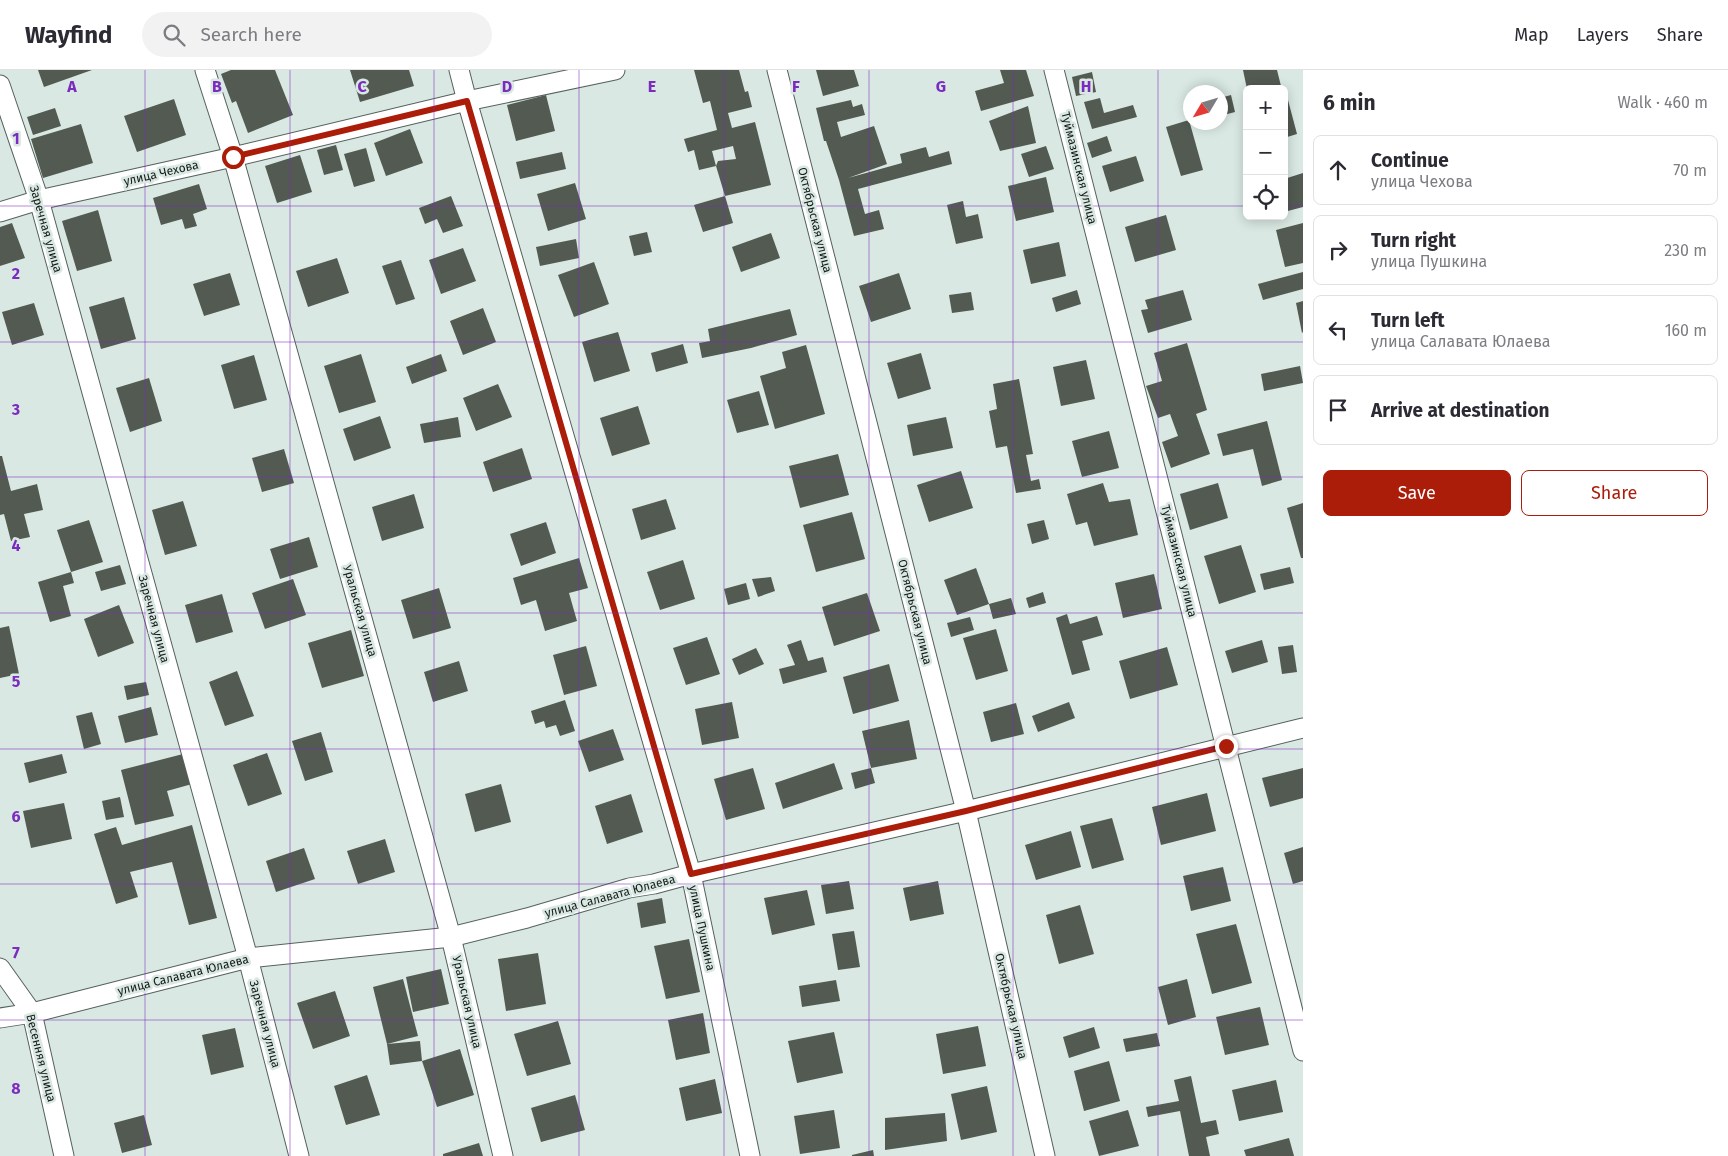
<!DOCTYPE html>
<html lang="en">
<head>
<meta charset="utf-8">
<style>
	body { margin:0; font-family:"Fira Sans",sans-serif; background:#f2f2f3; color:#2b2b33 }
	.controls { position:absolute; right:15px; top:15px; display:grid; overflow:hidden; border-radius:8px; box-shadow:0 2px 12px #0003 }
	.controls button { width:45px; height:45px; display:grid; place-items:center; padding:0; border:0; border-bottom:1px solid #e1e1e2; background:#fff; color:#2b2b33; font:25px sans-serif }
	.compass { position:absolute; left:1183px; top:15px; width:45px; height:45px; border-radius:50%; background:#fff; box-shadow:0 2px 12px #0003; rotate:232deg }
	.stop { position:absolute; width:15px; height:15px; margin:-11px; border:4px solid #ab1c09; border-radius:50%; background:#fff }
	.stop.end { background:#ab1c09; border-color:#fff; box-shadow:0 1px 5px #0008 }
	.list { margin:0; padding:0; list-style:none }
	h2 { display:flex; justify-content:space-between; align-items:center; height:65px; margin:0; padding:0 20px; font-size:21px }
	h2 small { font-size:16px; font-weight:400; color:#7c7c81 }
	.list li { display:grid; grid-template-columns:32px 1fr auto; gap:15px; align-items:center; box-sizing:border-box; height:70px; margin:0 10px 10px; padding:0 10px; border:1px solid #e1e1e2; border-radius:8px }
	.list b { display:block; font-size:19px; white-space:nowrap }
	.list p { margin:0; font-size:16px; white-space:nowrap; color:#7c7c81 }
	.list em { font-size:16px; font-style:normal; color:#7c7c81 }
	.actions { display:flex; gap:10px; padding:15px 20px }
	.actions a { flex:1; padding:11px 0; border:1px solid #ab1c09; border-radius:8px; text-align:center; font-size:18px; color:#ab1c09 }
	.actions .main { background:#ab1c09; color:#fff }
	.icon { flex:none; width:28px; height:28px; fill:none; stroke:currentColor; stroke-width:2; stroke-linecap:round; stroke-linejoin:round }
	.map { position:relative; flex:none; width:1303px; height:1086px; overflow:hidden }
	header { display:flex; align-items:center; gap:30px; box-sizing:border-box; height:70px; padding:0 25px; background:#fff; border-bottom:1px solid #e1e1e2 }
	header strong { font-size:24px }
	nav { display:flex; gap:28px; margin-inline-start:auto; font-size:18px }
	.search { width:350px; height:45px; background:#f2f2f3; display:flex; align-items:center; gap:12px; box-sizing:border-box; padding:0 18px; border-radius:28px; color:#7c7c81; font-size:19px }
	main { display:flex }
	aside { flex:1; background:#fff }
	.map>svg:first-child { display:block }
	.building { fill:#525a52 }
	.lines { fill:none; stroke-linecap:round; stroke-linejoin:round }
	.street-casing { stroke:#55615d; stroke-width:21 }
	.street { stroke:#fff; stroke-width:19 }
	.route { stroke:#ab1c09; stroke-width:6 }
	.grid { fill:none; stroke:#7b2cbf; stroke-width:1; stroke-opacity:0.55 }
	.labels { text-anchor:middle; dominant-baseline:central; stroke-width:5; stroke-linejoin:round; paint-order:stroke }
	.street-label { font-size:12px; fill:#151a19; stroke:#d9e8e3 }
	.grid-label { font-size:16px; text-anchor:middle; font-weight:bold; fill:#7b2cbf; stroke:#d9e8e3; stroke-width:5; stroke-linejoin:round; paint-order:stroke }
</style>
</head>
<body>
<header>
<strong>Wayfind</strong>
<div class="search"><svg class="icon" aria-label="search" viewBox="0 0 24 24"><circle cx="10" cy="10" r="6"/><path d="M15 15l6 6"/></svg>Search here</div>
<nav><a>Map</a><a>Layers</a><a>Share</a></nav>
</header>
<main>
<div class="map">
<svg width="1303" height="1086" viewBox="0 0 1303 1086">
	<rect width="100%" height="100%" fill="#d9e8e3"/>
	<g class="building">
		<polygon points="38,0 92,0 44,17"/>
		<polygon points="231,0 275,0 293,45 248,63 236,31 232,33 221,4"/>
		<polygon points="350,0 409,0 414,16 360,32"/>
		<polygon points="694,0 739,0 745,22 748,21 752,37 728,43 732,58 755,52 771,115 725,126 733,153 703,162 694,135 725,126 716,96 718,91 736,89 733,76 712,81 716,96 699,100 694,80 688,82 684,69 717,60 710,31 703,33"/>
		<polygon points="816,0 854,0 859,16 823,26"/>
		<polygon points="1000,0 1026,0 1034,26 981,41 975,21 1004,13"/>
		<polygon points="1243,0 1277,0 1281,16 1270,19 1247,19"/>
		<polygon points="1092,2 1096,22 1076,26 1072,7"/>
		<polygon points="546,25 555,61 516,71 507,35"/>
		<polygon points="1231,25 1235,42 1220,46 1220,28"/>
		<polygon points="1100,28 1104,43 1133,35 1137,47 1092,59 1084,32"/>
		<polygon points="174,29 186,65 137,82 124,46"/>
		<polygon points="851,30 853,37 862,34 865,45 837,52 841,67 874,56 887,94 848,108 902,93 900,84 926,77 929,87 949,81 952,94 858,119 865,144 879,140 884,159 854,166 839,110 826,71 824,71 816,38"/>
		<polygon points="1288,30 1297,64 1284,68 1284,31"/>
		<polygon points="1028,36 1036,73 1000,81 989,51"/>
		<polygon points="55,38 61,56 33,65 27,47"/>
		<polygon points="1189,50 1203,100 1181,106 1166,57"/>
		<polygon points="81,54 93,93 43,108 31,69"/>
		<polygon points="410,59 423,93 386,106 374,73"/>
		<polygon points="1107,66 1112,81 1092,88 1087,73"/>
		<polygon points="336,75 343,100 324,105 317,80"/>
		<polygon points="1046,76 1054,99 1029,107 1021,84"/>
		<polygon points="366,78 375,111 354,117 344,84"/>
		<polygon points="562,82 566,99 520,109 516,92"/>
		<polygon points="300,85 312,122 277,133 265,96"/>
		<polygon points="1136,86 1144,111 1110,122 1102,96"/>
		<polygon points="1303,103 1303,137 1284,142 1284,109"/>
		<polygon points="1046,107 1054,142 1016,151 1008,116"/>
		<polygon points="575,113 586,149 548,161 537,124"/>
		<polygon points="199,114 207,139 193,144 197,156 185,159 182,149 161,155 153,128"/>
		<polygon points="451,126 463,156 443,163 437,149 425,154 419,138"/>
		<polygon points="963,131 966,147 978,144 983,168 956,174 947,135"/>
		<polygon points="98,140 112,191 77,201 62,151"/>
		<polygon points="1166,145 1176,180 1135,192 1125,157"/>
		<polygon points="12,153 25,188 0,196 0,157"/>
		<polygon points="1303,153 1303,193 1285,197 1276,160"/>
		<polygon points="647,162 652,182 634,186 629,166"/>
		<polygon points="771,163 780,188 741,202 732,177"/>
		<polygon points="576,169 579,188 540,196 536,177"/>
		<polygon points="1059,172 1066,206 1031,214 1023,180"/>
		<polygon points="463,178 476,211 441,224 429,190"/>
		<polygon points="337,188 349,223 308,237 296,201"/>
		<polygon points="401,190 415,229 396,235 382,196"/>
		<polygon points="594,192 609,234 574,247 558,205"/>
		<polygon points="1303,202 1303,219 1263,230 1258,214"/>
		<polygon points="230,203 240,235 204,246 193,214"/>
		<polygon points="899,203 911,239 871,252 859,216"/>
		<polygon points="1077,220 1081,234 1056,242 1052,228"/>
		<polygon points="1183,220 1192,250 1148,263 1141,240 1148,239 1145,230"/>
		<polygon points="971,222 974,240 952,243 949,225"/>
		<polygon points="124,227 136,269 101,279 89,237"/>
		<polygon points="1303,231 1303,262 1302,263 1296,233"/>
		<polygon points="34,233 44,265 12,275 2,242"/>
		<polygon points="483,238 496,272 463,285 450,251"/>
		<polygon points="790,239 797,265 751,278 702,288 699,273 710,271 708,259"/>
		<polygon points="618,262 630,301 594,312 582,272"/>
		<polygon points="1187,273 1207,340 1196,344 1210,384 1171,398 1162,372 1178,366 1170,344 1158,348 1146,316 1162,311 1154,283"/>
		<polygon points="683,274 688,293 656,302 651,283"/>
		<polygon points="806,275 825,344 775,359 760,306 786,298 782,282"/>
		<polygon points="921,283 931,319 898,329 887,293"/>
		<polygon points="361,284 376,332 339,343 324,296"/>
		<polygon points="441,284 447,301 412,314 406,297"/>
		<polygon points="254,285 267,330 234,339 221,295"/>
		<polygon points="1086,290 1095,329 1061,336 1053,297"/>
		<polygon points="1300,296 1303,313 1264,321 1261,304"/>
		<polygon points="149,308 162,351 130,362 116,318"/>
		<polygon points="1019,309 1033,384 1026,385 1031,411 1039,409 1041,419 1016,423 1007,376 996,378 989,341 997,339 993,314"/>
		<polygon points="498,314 512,347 476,361 463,328"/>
		<polygon points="759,321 769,355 737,363 727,330"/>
		<polygon points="638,336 650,374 612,386 600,348"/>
		<polygon points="380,346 391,378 354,391 343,359"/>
		<polygon points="458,347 461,367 424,373 420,354"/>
		<polygon points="946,347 953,378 913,386 907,355"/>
		<polygon points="1267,351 1282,410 1262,416 1253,379 1223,386 1217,364"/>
		<polygon points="1109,361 1119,398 1082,407 1072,371"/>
		<polygon points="522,378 532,409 493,422 483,392"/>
		<polygon points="284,379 294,413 262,422 252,388"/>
		<polygon points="838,384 849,425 800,438 789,396"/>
		<polygon points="0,386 2,386 11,421 37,414 43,440 24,444 30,467 11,471 4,444 0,445"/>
		<polygon points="961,401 973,438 929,452 917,415"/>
		<polygon points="1103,413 1109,432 1130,429 1138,465 1094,476 1087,452 1076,455 1067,424"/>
		<polygon points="1218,413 1228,448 1190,460 1180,424"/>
		<polygon points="414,424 424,458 382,471 372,437"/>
		<polygon points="666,429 676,459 641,470 632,439"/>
		<polygon points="183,431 197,476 165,485 152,440"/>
		<polygon points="1303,433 1303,488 1301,488 1287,438"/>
		<polygon points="852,442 865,489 816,502 803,455"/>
		<polygon points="89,450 103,492 71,502 57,460"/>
		<polygon points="1044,450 1049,469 1032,474 1027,454"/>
		<polygon points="546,452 556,483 521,496 510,464"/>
		<polygon points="309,467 318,497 280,509 270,479"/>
		<polygon points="1241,475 1256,522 1219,534 1204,486"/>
		<polygon points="579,488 588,518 569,523 577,551 545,561 536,530 521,535 513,508"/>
		<polygon points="683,490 695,529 660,540 647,502"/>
		<polygon points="120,495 126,514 101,521 95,502"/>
		<polygon points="1290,497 1294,513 1264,520 1260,504"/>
		<polygon points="976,498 989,534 957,545 944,510"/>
		<polygon points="71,502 74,513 63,516 71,546 50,552 38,512"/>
		<polygon points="1154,504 1162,539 1123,548 1115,513"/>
		<polygon points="771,507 775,521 758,527 752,509"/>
		<polygon points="293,509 306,545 265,559 252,523"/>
		<polygon points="746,513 750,529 728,535 724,519"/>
		<polygon points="439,518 451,558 413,569 401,530"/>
		<polygon points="1043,522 1046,533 1029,538 1026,528"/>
		<polygon points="867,523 880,561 834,576 822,537"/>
		<polygon points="222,524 233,562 196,573 185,535"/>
		<polygon points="1011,528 1016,544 993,549 989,534"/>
		<polygon points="119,535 134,573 98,587 84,549"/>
		<polygon points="1067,544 1070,554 1097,546 1103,565 1082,571 1090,600 1072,605 1056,548"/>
		<polygon points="970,547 974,560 951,567 947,553"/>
		<polygon points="9,556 19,604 0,608 0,558"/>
		<polygon points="996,559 1008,601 976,610 963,568"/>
		<polygon points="351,560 364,606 322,618 308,573"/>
		<polygon points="707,567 720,604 686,615 673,578"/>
		<polygon points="801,570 808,591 823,587 827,602 783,614 779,599 795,595 787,575"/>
		<polygon points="1262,570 1268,592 1232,603 1225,581"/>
		<polygon points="1293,575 1297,602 1282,604 1278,577"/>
		<polygon points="586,576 597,616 564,625 553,585"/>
		<polygon points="1167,577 1178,615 1130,629 1119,591"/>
		<polygon points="756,578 764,594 739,605 732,589"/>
		<polygon points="459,591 468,621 433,632 424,602"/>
		<polygon points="889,594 899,631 853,644 843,607"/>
		<polygon points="237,601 254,646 225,656 209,612"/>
		<polygon points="146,612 149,625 127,630 124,616"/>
		<polygon points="565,630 575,661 560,666 556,655 546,658 544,651 535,654 531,641"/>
		<polygon points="732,632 739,668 702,675 695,639"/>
		<polygon points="1069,632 1075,648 1038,662 1032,646"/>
		<polygon points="1016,633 1024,664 991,672 983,642"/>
		<polygon points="151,637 158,665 125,673 118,646"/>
		<polygon points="92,642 101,674 84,679 76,646"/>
		<polygon points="909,650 917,689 871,698 862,661"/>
		<polygon points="613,659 624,690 589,702 578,671"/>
		<polygon points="321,662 333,702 305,711 292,671"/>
		<polygon points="267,683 282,724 248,736 233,695"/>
		<polygon points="62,684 67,703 29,713 24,693"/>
		<polygon points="183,684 192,714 167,721 174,746 135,755 121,700"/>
		<polygon points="834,693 843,719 783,739 775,713"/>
		<polygon points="753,698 765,739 726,750 714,709"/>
		<polygon points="871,698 875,713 855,719 851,703"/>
		<polygon points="1303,698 1303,728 1270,737 1262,708"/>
		<polygon points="501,714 511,752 475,762 465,724"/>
		<polygon points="1207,723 1216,761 1161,775 1152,737"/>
		<polygon points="631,724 643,762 607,774 595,736"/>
		<polygon points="120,727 124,747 106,750 102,731"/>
		<polygon points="64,733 72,769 31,778 23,741"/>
		<polygon points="1112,748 1124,790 1092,799 1080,756"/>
		<polygon points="192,755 217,848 189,855 172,792 130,802 138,827 116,834 94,764 116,757 122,775"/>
		<polygon points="1071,761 1081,797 1036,810 1025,775"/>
		<polygon points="385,769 395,802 358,814 347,781"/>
		<polygon points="1303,777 1303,811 1293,814 1284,783"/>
		<polygon points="304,778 315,809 276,822 266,791"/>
		<polygon points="1223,797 1231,831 1191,841 1183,806"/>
		<polygon points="849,811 854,839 826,844 821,815"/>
		<polygon points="938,811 944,844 910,851 903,818"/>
		<polygon points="807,820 815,855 772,865 764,828"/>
		<polygon points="662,828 666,853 641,858 637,833"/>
		<polygon points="1080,835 1094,884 1059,894 1046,845"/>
		<polygon points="1236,854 1252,913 1212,924 1196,864"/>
		<polygon points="854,861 860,897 838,900 832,864"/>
		<polygon points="689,869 700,922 666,929 654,876"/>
		<polygon points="538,883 546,934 506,941 498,889"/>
		<polygon points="441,899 449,934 413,942 406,907"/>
		<polygon points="403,909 418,966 387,974 420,971 422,991 390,995 387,974 373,917"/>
		<polygon points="1187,909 1196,947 1168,955 1158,917"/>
		<polygon points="836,910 840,931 802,937 799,916"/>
		<polygon points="335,921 350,966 313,979 297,933"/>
		<polygon points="1260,937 1269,975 1225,985 1216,947"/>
		<polygon points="703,943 710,983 676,990 668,950"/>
		<polygon points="558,951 571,994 527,1006 514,964"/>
		<polygon points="978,956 986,996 943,1004 936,964"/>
		<polygon points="1094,957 1100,978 1069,988 1063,967"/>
		<polygon points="235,958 244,997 211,1005 202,965"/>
		<polygon points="834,962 843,1003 797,1013 788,971"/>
		<polygon points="1157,963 1160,976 1126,982 1123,969"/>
		<polygon points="460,979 474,1025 437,1037 422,991"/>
		<polygon points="1109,991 1120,1031 1084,1041 1074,1001"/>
		<polygon points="367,1005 380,1045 346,1055 334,1016"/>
		<polygon points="1191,1006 1201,1053 1216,1050 1219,1064 1206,1067 1210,1086 1189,1086 1180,1041 1148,1047 1146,1037 1179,1031 1174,1010"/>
		<polygon points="715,1009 722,1043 686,1051 679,1018"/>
		<polygon points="1276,1010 1283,1042 1239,1051 1232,1020"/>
		<polygon points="987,1016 997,1062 961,1070 951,1024"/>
		<polygon points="575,1025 585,1060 541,1072 531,1038"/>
		<polygon points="834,1040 840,1078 800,1084 794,1046"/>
		<polygon points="1128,1040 1139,1076 1099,1086 1089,1051"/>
		<polygon points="945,1043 947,1071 885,1080 885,1048"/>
		<polygon points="144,1045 152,1075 122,1083 114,1053"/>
		<polygon points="1289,1068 1294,1086 1246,1086 1244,1080"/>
		<polygon points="479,1073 483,1086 443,1086 443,1084"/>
		<polygon points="873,1080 874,1086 852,1086 852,1085"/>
	</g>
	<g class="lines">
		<defs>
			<g id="street">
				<polyline points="205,0 233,87 451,867 503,1086"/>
				<polyline points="459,0 467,31 691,804 750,1086"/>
				<polyline points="777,0 966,741 1045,1086"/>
				<polyline points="1054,0 1303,981"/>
				<polyline points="0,15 39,130 248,888 299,1086"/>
				<polyline points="0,142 39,130 233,87 467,31 615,0"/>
				<polyline points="0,898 32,943 64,1086"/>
				<polyline points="0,948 32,943 248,888 451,867 527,848 629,818 654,814 691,804 966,741 1303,658"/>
			</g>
		</defs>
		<use href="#street" class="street-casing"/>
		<use href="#street" class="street"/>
	</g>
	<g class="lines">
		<polyline class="route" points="233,87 467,31 691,804 966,741 1226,676"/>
	</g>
	<path class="grid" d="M 145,0 L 145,1086M 290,0 L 290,1086M 434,0 L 434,1086M 579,0 L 579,1086M 724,0 L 724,1086M 869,0 L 869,1086M 1013,0 L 1013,1086M 1158,0 L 1158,1086M 0,136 L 1247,136M 1284,136 L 1303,136M 0,272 L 1303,272M 0,407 L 1303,407M 0,543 L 1303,543M 0,679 L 1303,679M 0,814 L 1303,814M 0,950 L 1303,950"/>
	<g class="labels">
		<g class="street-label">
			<text transform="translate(1079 98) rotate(76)">Туймазинская улица</text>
			<text transform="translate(161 103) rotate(-13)">улица Чехова</text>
			<text transform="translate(815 150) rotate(76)">Октябрьская улица</text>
			<text transform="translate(46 159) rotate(74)">Заречная улица</text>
			<text transform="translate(1179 491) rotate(76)">Туймазинская улица</text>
			<text transform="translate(360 541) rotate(74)">Уральская улица</text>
			<text transform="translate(915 542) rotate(76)">Октябрьская улица</text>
			<text transform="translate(154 549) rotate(75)">Заречная улица</text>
			<text transform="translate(610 826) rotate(-15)">улица Салавата Юлаева</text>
			<text transform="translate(702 858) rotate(78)">улица Пушкина</text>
			<text transform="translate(183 905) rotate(-14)">улица Салавата Юлаева</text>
			<text transform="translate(467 932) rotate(77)">Уральская улица</text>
			<text transform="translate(1011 936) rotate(77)">Октябрьская улица</text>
			<text transform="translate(265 954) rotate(75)">Заречная улица</text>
			<text transform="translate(41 988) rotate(76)">Весенняя улица</text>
		</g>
	</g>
	<g class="grid-label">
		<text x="72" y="22">A</text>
		<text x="217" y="22">B</text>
		<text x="362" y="22">C</text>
		<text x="507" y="22">D</text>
		<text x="652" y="22">E</text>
		<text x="796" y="22">F</text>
		<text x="941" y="22">G</text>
		<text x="1086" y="22">H</text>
		<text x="16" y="74">1</text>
		<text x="16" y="209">2</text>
		<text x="16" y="345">3</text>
		<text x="16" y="481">4</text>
		<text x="16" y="617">5</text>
		<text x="16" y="752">6</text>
		<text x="16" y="888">7</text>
		<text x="16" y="1024">8</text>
	</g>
</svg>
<div class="controls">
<button>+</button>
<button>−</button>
<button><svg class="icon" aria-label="locate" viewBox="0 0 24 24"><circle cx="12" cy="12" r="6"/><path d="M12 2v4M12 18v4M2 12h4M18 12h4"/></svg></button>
</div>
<svg class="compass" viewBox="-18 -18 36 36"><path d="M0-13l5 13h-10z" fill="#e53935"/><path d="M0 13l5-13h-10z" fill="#7c7c81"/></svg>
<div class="stop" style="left:233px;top:87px"></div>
<div class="stop end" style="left:1226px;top:676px"></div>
</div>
<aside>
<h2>6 min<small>Walk · 460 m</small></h2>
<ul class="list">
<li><svg class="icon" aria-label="ahead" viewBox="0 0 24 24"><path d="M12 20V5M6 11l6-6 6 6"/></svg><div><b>Continue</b><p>улица Чехова</p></div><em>70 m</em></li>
<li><svg class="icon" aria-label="right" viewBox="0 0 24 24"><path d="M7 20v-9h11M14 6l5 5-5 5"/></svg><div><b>Turn right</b><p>улица Пушкина</p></div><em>230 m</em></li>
<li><svg class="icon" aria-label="left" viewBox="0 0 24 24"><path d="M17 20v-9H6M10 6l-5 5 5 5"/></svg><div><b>Turn left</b><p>улица Салавата Юлаева</p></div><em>160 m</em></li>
<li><svg class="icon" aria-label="arrive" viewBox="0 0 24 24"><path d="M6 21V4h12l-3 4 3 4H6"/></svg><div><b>Arrive at destination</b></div></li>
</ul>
<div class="actions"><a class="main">Save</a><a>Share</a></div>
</aside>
</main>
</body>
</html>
